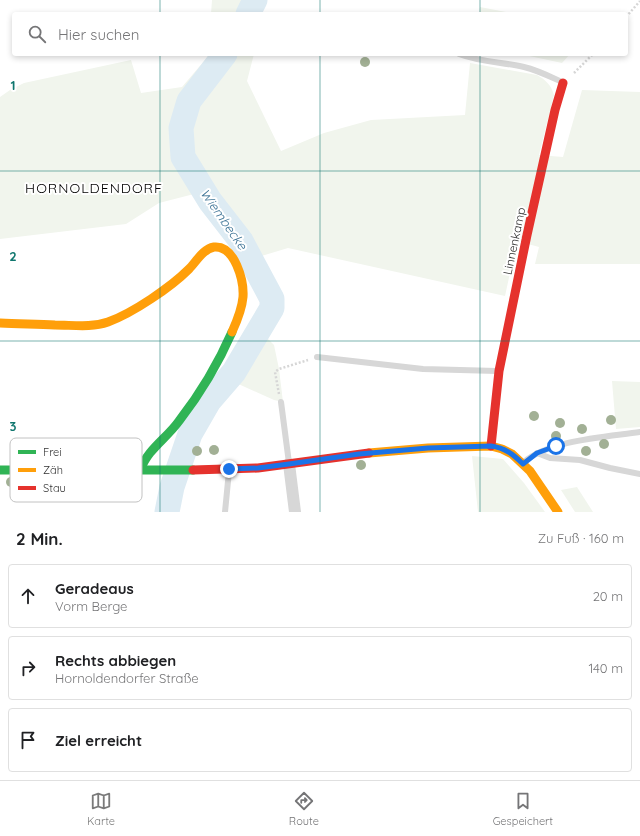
<!DOCTYPE html>
<html lang="de">
<head>
<meta charset="utf-8">
<style>
	body { margin:0; font-family:Quicksand,sans-serif; background:#f6f6f6; color:#202124 }
	.stop { position:absolute; width:12px; height:12px; margin:-9px; border:3px solid #1a73e8; border-radius:50%; background:#fff }
	.stop.end { background:#1a73e8; border-color:#fff; box-shadow:0 1px 4px #0008 }
	.list { margin:0; padding:0; list-style:none }
	h2 { display:flex; justify-content:space-between; align-items:center; height:52px; margin:0; padding:0 16px; font-size:17px }
	h2 small { font-size:13px; font-weight:400; color:#757577 }
	.list li { display:grid; grid-template-columns:26px 1fr auto; gap:12px; align-items:center; box-sizing:border-box; height:64px; margin:0 8px 8px; padding:0 8px; border:1px solid #e0e0e0; border-radius:4px }
	.list b { display:block; font-size:15px; white-space:nowrap }
	.list p { margin:0; font-size:13px; white-space:nowrap; color:#757577 }
	.list em { font-size:13px; font-style:normal; color:#757577 }
	.icon { flex:none; width:22px; height:22px; fill:none; stroke:currentColor; stroke-width:2; stroke-linecap:round; stroke-linejoin:round }
	.map { position:relative; flex:none; width:640px; height:512px; overflow:hidden }
	.search { position:absolute; background:#fff; box-shadow:0 2px 6px #0003; left:12px; right:12px; top:12px; height:44px; display:flex; align-items:center; gap:10px; box-sizing:border-box; padding:0 14px; border-radius:4px; color:#757577; font-size:15px }
	.sheet { height:268px; background:#fff }
	nav { display:flex; justify-content:space-around; align-items:center; box-sizing:border-box; height:56px; border-top:1px solid #e0e0e0; background:#fff; font-size:11px; color:#757577 }
	nav a { display:grid; justify-items:center; gap:2px }
	nav .on { color:#7a7a7a }
	.map>svg:first-child { display:block }
	.green { fill:#f1f5ed }
	.lines { fill:none; stroke-linecap:round; stroke-linejoin:round }
	.river { stroke:#ddebf3; stroke-width:25 }
	.path { stroke:#d6d6d6; stroke-width:2.5; stroke-dasharray:2 2; stroke-linecap:butt }
	.lane { stroke:#d7d7d7; stroke-width:6 }
	.street { stroke:#d7d7d7; stroke-width:12 }
	.fast { stroke:#30b455; stroke-width:9 }
	.slow { stroke:#ff9f0a; stroke-width:9 }
	.jam { stroke:#e5322d; stroke-width:9 }
	.tree { fill:#a2b095 }
	.route { stroke:#1a73e8; stroke-width:5 }
	.grid { fill:none; stroke:#0f766e; stroke-width:1; stroke-opacity:0.55 }
	.labels { text-anchor:middle; dominant-baseline:central; stroke-width:4; stroke-linejoin:round; paint-order:stroke }
	.street-label { font-size:12px; fill:#333; stroke:#fff }
	.water-label { font-size:13px; font-style:italic; fill:#3f7597; stroke:#fff }
	.quarter-label { font-size:14px; letter-spacing:1px; fill:#000; stroke:#fff }
	.key { fill:#fff; stroke:#c2c2c2; stroke-width:1 }
	.key-label { font-size:11px; fill:#333 }
	.grid-label { font-size:13px; text-anchor:middle; font-weight:bold; fill:#0f766e; stroke:#fff; stroke-width:4; stroke-linejoin:round; paint-order:stroke }
</style>
</head>
<body>
<div class="map">
<svg width="640" height="512" viewBox="0 0 640 512">
	<rect width="100%" height="100%" fill="#fff"/>
	<g class="green">
		<polygon points="212,0 263,0 263,14 211,14"/>
		<polygon points="480,7 516,14 479,14"/>
		<path d="M 210,54 L 254,54 L 247,81 L 281,151 L 324,133 L 371,120 L 465,115 L 470,63 L 537,75 C 546,80 551,85 554,95 L 539,155 L 563,157 L 582,90 L 640,92 L 640,264 L 535,264 L 539,247 L 517,241 L 505,296 L 288,248 L 245,261 L 194,194 L 159,203 L 126,224 L 0,239 L 0,97 L 10,90 L 24,83 L 131,60 L 141,93 L 182,87 Z"/>
		<polygon points="520,54 570,54 562,63"/>
		<polygon points="267,338 274,345 279,369 283,402 274,400 234,382 257,350"/>
		<polygon points="612,381 640,382 640,427 616,429"/>
		<polygon points="472,456 503,459 524,483 545,512 478,512"/>
		<polygon points="577,487 593,512 575,512 561,490"/>
	</g>
	<g class="lines">
		<g class="river">
			<polyline points="248,14 255,0"/>
			<polyline points="167,512 172,487 190,434 209,401 234,372 272,308 272,299 241,241 210,201 183,157 181,128 189,101 225,54"/>
		</g>
		<g class="path">
			<polyline points="626,17 640,1"/>
			<polyline points="574,73 593,54"/>
			<polyline points="279,394 275,372 279,369 308,360"/>
		</g>
		<g class="lane">
			<path d="M 459,54 C 480,62 502,62 524,67 C 537,70 549,76 562,82"/>
			<polyline points="317,357 423,369 497,371"/>
			<polyline points="281,402 289,463"/>
			<polyline points="537,453 550,458 580,460 610,468 640,474"/>
			<path d="M 524,462 C 550,440 606,437 640,432"/>
			<polyline points="225,512 229,471"/>
		</g>
		<polyline class="street" points="289,464 295,512"/>
		<g class="fast">
			<path d="M 141,469 C 147,450 167,438 179,421 C 200,394 218,364 232,332"/>
			<polyline points="0,470 193,470"/>
		</g>
		<g class="slow">
			<path d="M 0,323 C 18,324 36,324 55,325 C 73,325 91,328 108,322 C 133,313 171,287 189,269 C 196,262 203,249 214,247 C 235,245 244,281 243,297 C 242,309 237,321 232,332"/>
			<polyline points="369,453 428,448 491,446 502,449 512,454 530,471 558,512"/>
		</g>
		<g class="jam">
			<polyline points="491,446 499,371 527,235 555,110 563,83"/>
			<polyline points="193,470 258,468 369,453"/>
		</g>
	</g>
	<g class="tree">
		<circle cx="365" cy="62" r="5"/>
		<circle cx="534" cy="416" r="5"/>
		<circle cx="611" cy="420" r="5"/>
		<circle cx="560" cy="423" r="5"/>
		<circle cx="582" cy="429" r="5"/>
		<circle cx="556" cy="436" r="5"/>
		<circle cx="604" cy="444" r="5"/>
		<circle cx="214" cy="450" r="5"/>
		<circle cx="197" cy="451" r="5"/>
		<circle cx="586" cy="451" r="5"/>
		<circle cx="361" cy="465" r="5"/>
		<circle cx="11" cy="482" r="5"/>
	</g>
	<g class="lines">
		<path class="route" d="M 229,469 L 258,468 L 289,464 L 359,454 L 428,448 L 491,446 C 505,448 513,454 523,464 L 537,453 L 556,446"/>
	</g>
	<path class="grid" d="M 160,0 L 160,14M 320,0 L 320,14M 480,0 L 480,14M 160,54 L 160,512M 320,54 L 320,512M 480,54 L 480,512M 0,171 L 640,171M 0,341 L 640,341"/>
	<g class="labels">
		<g class="street-label">
			<text transform="translate(514 241) rotate(-78)">Linnenkamp</text>
		</g>
		<g class="water-label">
			<text transform="translate(224 219) rotate(55)">Wiembecke</text>
		</g>
		<g class="quarter-label">
			<text x="94" y="188">HORNOLDENDORF</text>
		</g>
	</g>
	<rect x="10" y="438" width="132" height="64" rx="6" class="key"/>
	<rect x="18" y="450" width="18" height="4" fill="#30b455"/>
	<rect x="18" y="468" width="18" height="4" fill="#ff9f0a"/>
	<rect x="18" y="486" width="18" height="4" fill="#e5322d"/>
	<g class="key-label">
		<text x="43" y="456">Frei</text>
		<text x="43" y="474">Zäh</text>
		<text x="43" y="492">Stau</text>
	</g>
	<g class="grid-label">
		<text x="13" y="90">1</text>
		<text x="13" y="261">2</text>
		<text x="13" y="431">3</text>
	</g>
</svg>
<div class="stop" style="left:556px;top:446px"></div>
<div class="stop end" style="left:229px;top:469px"></div>
<div class="search"><svg class="icon" aria-label="search" viewBox="0 0 24 24"><circle cx="10" cy="10" r="6"/><path d="M15 15l6 6"/></svg>Hier suchen</div>
</div>
<section class="sheet">
<h2>2 Min.<small>Zu Fuß · 160 m</small></h2>
<ul class="list">
<li><svg class="icon" aria-label="ahead" viewBox="0 0 24 24"><path d="M12 20V5M6 11l6-6 6 6"/></svg><div><b>Geradeaus</b><p>Vorm Berge</p></div><em>20 m</em></li>
<li><svg class="icon" aria-label="right" viewBox="0 0 24 24"><path d="M7 20v-9h11M14 6l5 5-5 5"/></svg><div><b>Rechts abbiegen</b><p>Hornoldendorfer Straße</p></div><em>140 m</em></li>
<li><svg class="icon" aria-label="arrive" viewBox="0 0 24 24"><path d="M6 21V4h12l-3 4 3 4H6"/></svg><div><b>Ziel erreicht</b></div></li>
</ul>
</section>
<nav>
<a class="on"><svg class="icon" aria-label="map" viewBox="0 0 24 24"><path d="M3 6l6-2 6 2 6-2v14l-6 2-6-2-6 2zM9 4v14M15 6v14"/></svg>Karte</a>
<a><svg class="icon" aria-label="directions" viewBox="0 0 24 24"><path d="M12 3l9 9-9 9-9-9zM9 14v-3h6M13 9l2 2-2 2"/></svg>Route</a>
<a><svg class="icon" aria-label="saved" viewBox="0 0 24 24"><path d="M7 4h10v16l-5-4-5 4z"/></svg>Gespeichert</a>
</nav>
</body>
</html>
